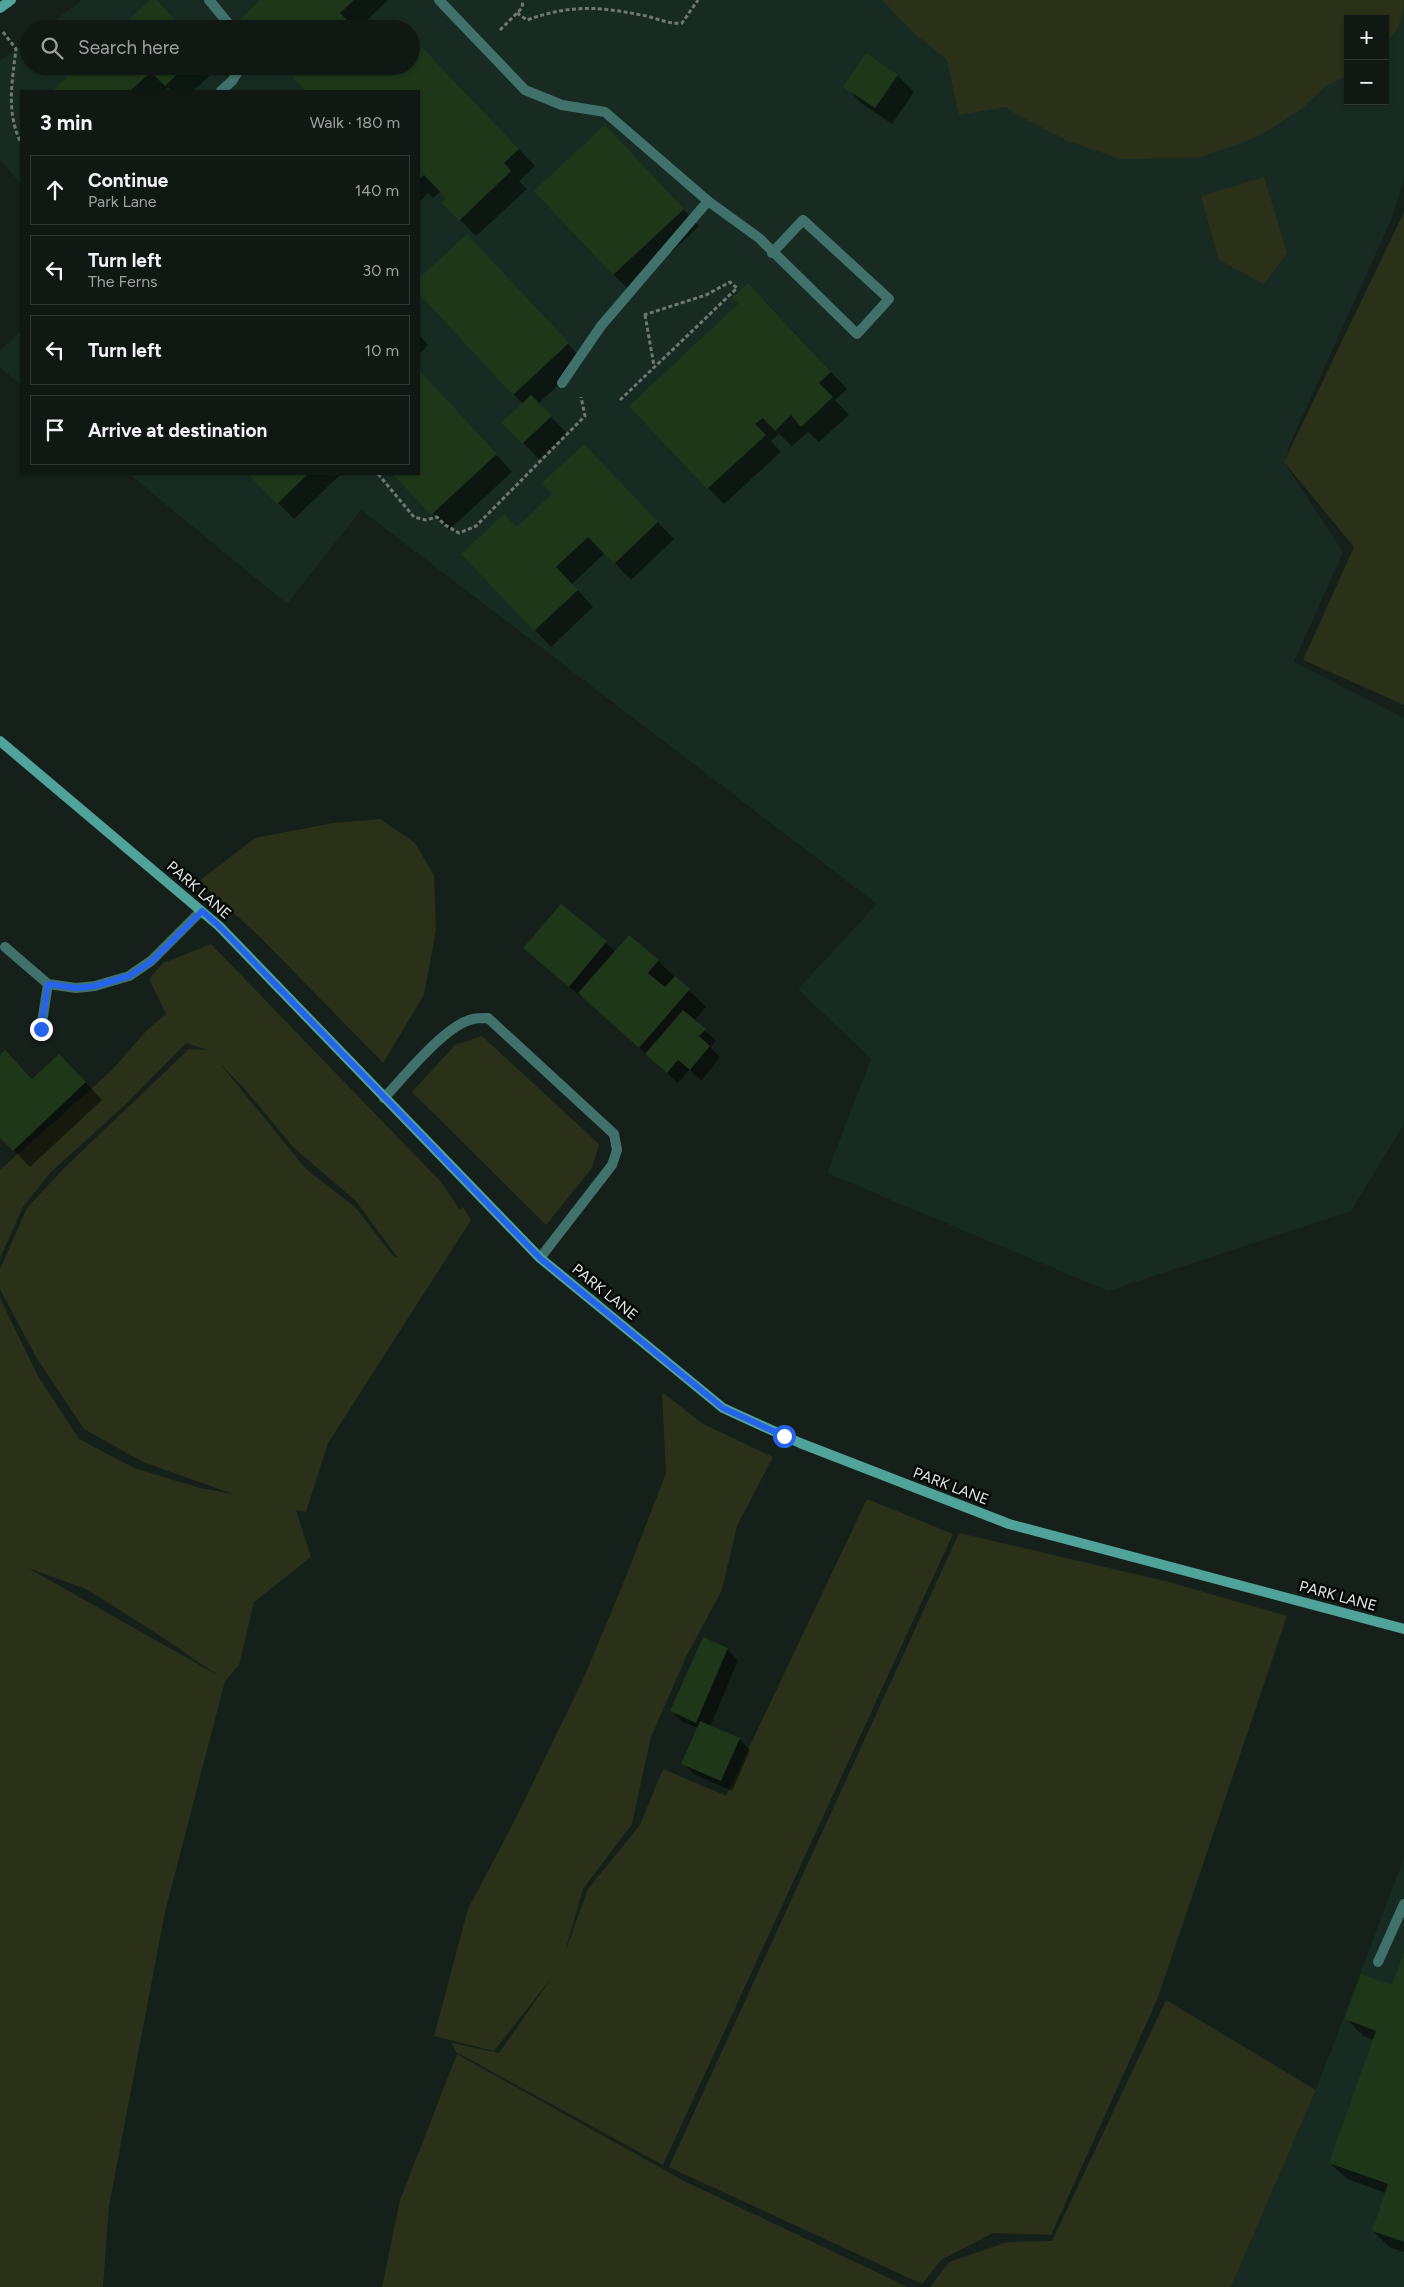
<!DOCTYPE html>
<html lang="en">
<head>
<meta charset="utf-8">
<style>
	body { margin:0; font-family:Figtree,sans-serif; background:#19211d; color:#f1f3f6 }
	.controls { position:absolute; right:15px; top:15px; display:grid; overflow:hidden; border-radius:0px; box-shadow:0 1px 4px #0004 }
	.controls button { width:45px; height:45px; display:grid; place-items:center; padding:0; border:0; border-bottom:1px solid #303734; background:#101814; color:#f1f3f6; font:25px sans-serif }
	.stop { position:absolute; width:15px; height:15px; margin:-11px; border:4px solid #2563eb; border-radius:50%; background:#fff }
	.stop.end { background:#2563eb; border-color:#fff; box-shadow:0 1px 5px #0008 }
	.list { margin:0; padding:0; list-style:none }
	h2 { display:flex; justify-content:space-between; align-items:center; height:65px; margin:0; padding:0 20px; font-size:21px }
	h2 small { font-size:16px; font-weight:400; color:#9ca0a0 }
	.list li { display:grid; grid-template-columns:32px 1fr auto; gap:15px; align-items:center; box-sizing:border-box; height:70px; margin:0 10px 10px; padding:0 10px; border:1px solid #303734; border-radius:0px }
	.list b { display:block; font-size:19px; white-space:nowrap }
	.list p { margin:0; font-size:16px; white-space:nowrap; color:#9ca0a0 }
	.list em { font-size:16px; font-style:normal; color:#9ca0a0 }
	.icon { flex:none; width:28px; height:28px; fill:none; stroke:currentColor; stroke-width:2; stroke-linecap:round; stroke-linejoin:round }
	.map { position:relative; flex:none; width:1404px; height:2287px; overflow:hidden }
	.search { position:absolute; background:#101814; box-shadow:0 1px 4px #0004; left:20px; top:20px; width:400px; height:55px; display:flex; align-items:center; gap:12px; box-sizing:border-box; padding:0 18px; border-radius:28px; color:#9ca0a0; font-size:19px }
	.panel { position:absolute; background:#101814; box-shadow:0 1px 4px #0004; left:20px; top:90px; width:400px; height:385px; border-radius:0px }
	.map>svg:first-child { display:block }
	.built { fill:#182b22; fill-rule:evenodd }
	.green { fill:#2b3018; fill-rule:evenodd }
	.shadow { fill:#0007 }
	.building { fill:#1d3718 }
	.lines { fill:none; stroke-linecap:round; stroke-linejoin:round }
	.path { stroke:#6f7873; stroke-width:3; stroke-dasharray:4 2.5; stroke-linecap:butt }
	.lane { stroke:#40726b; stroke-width:10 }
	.street { stroke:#40726b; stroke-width:10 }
	.secondary { stroke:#4fa398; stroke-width:10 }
	.route { stroke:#2563eb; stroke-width:6 }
	.labels { text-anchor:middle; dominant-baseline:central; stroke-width:5; stroke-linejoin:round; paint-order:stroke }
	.street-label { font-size:15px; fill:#e2e9e5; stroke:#050907 }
</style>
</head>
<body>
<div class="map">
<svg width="1404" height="2287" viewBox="0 0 1404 2287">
	<rect width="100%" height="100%" fill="#15201a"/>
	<g class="built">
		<path d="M 82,0 L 1404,0 L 1404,179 L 1391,220 L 1292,439 L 1284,462 L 1343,552 L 1294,662 L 1404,718 L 1404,1124 L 1351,1211 L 1108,1291 L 827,1173 L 871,1059 L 798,989 L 877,904 L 361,510 L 287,604 L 129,474 L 419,474 L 419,91 L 21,91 L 21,184 L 0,160 L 0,61 L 29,40 L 29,66 L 411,66 L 411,29 L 44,29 ZM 1348,19 L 1385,19 L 1385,101 L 1348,101 Z"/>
		<polygon points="21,331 21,385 0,367 0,351"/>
		<polygon points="1404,1858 1404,2287 1231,2287 1316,2090"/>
	</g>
	<g class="green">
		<path d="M 882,0 L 1404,0 C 1404,18 1398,31 1385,44 L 1385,19 L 1348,19 L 1348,76 L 1327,85 L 1301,109 L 1261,135 L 1200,158 L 1121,159 L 1068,141 L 1016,114 L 1006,107 L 959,115 L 947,60 L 915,34 Z"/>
		<polygon points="1264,177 1287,253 1264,284 1219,260 1201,196"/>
		<polygon points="1404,212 1404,705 1303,660 1354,547 1284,462"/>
		<polygon points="380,819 415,843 434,875 436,930 424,995 383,1063 260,937 199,881 255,838 333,823"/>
		<path d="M 211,944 L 441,1182 L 460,1210 L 463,1207 L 471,1220 L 328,1443 L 306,1512 L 296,1510 L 311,1557 L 254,1602 L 239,1665 L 225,1681 L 165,1912 L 109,2206 L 103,2287 L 0,2287 L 0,1298 L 38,1376 L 79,1439 L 134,1468 L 200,1488 L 233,1494 L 143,1462 L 84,1429 L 36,1357 L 0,1289 L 0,1269 L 27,1208 L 64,1168 L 189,1049 L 207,1050 L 186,1043 L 125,1105 L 51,1172 L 23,1207 L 0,1258 L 0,1170 L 111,1071 L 147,1030 L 166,1014 L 149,979 L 163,963 ZM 217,1060 L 249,1094 L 294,1148 L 356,1201 L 398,1258 L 394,1257 L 355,1207 L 306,1169 ZM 28,1568 L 86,1589 L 156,1633 L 219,1676 Z"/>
		<polygon points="482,1036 599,1144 592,1168 546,1225 412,1092 455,1045"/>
		<polygon points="662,1392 703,1424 773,1457 737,1526 722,1590 687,1655 651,1737 632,1824 583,1889 564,1955 588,1889 640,1825 663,1769 726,1796 867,1499 953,1534 663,2165 456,2052 452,2043 499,2053 553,1976 494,2051 434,2036 468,1909 516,1818 585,1675 627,1574 666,1473"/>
		<polygon points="959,1533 1169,1582 1287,1616 1157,2000 1051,2235 993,2233 941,2260 922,2284 669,2167"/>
		<polygon points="1166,2000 1316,2090 1231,2287 930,2287 949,2262 1007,2242 1052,2241"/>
		<polygon points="457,2054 684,2181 908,2287 382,2287 400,2200"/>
	</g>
	<g class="shadow">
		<polygon points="261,0 388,0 358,29 248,29"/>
		<polygon points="434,60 535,166 519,181 527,189 476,236 460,220 448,198 441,191 433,198 428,193 419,202 419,91 308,91 284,66 390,66 392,68 411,66"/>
		<polygon points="81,66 218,66 219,67 193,91 172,91 168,87 164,91 54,91"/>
		<polygon points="897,75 914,92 892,124 861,103 845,86"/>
		<polygon points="621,143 699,226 630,291 613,274"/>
		<polygon points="467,236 584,361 538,404 567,433 540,460 503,423 523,404 419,292 419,280"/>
		<polygon points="765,301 847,389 835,400 849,415 819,442 808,432 792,446 779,434 771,441 781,452 724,504 708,488"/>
		<polygon points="419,335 428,345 419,354"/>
		<polygon points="419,371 512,472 449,530 395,474 419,474"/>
		<polygon points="600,462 674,539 631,580 605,553 572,584 593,607 551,647 463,554 517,528"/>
		<polygon points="249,474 339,474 340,475 294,519"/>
		<polygon points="561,905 616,952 658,961 706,1007 694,1021 716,1041 710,1047 720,1057 702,1080 689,1070 678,1083 582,995 581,997 525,948"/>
		<polygon points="0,1056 22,1068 33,1080 76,1072 102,1100 30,1167 0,1136"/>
		<polygon points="703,1639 727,1649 738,1660 710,1727 739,1739 750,1750 732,1791 694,1774 683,1763 698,1728 683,1722 672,1711"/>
		<polygon points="1404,1955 1404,2252 1389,2247 1373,2231 1386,2193 1347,2179 1330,2163 1374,2040 1363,2036 1347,2019 1393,1987"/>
	</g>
	<g class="building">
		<polygon points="150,0 157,0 183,29 119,29"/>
		<polygon points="260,0 354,0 340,13 355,29 247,29 239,20"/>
		<polygon points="417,42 519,149 504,163 511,171 459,221 441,202 446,198 424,175 419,179 419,91 306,91 282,66 379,66 385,73 392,66 411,66 411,48"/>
		<polygon points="866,53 898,75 875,108 843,87"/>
		<polygon points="79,66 186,66 165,86 151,72 130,91 52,91"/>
		<polygon points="605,125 684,209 613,275 534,191"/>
		<polygon points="467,234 569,343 513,395 419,294 419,278"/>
		<polygon points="748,283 831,372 819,383 833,397 801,427 791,415 775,431 763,418 755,424 766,435 707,489 629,406 738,304 732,298"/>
		<polygon points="419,370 497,454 431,515 393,474 419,474"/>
		<polygon points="531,395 552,416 522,444 501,423"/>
		<polygon points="584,444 658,522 614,564 588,537 556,567 578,590 534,631 461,554 504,514 517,527 552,494 542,483"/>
		<polygon points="248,474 308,474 277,504"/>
		<polygon points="561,904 607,941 569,987 523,948"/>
		<polygon points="629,935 659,960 648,973 665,987 675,976 690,989 639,1048 578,993"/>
		<polygon points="683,1010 706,1029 699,1036 710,1046 690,1070 678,1060 667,1073 645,1054"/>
		<polygon points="5,1050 32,1079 59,1054 86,1082 13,1151 0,1138 0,1055"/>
		<polygon points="703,1637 728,1648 696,1723 670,1711"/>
		<polygon points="700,1721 740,1738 721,1781 681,1764"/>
		<polygon points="1404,1952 1404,2242 1372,2231 1388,2184 1329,2163 1376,2031 1345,2019 1361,1974 1392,1985"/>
	</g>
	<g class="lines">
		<g class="path">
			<path d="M 517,13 L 527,20 C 569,5 597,6 641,15 C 655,17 669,25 682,23 L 698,0"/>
			<polyline points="500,30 522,8 523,0"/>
			<path d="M 3,32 L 16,49 C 12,83 6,112 21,143"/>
			<polyline points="645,315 654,366"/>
			<polyline points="620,400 737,288 730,282 706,295 644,315"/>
			<polyline points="378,474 414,517 426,520 437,517 445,525 459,533 476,526 585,416 581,397"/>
		</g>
		<g class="lane">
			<polyline points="209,0 233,29"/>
			<polyline points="439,0 525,90 562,105 605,112 708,201 759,238 857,334 889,299 803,220 772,253"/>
			<polyline points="221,91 232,81 242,66"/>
			<polyline points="562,383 601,326 708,201"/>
			<polyline points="1378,1962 1404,1904"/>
		</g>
		<g class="street">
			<polyline points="5,947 48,984 76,988 95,986 129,976 151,961 201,911"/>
			<polyline points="41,1029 48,984"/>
			<path d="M 384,1098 C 403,1078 446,1024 473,1019 C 478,1018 483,1018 488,1018 L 614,1134 L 617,1150 L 612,1165 L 540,1258"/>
		</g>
		<g class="secondary">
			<polyline points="0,8 11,0"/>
			<polyline points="0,741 219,926 540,1258 723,1408 800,1443 1009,1524 1404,1629"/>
		</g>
	</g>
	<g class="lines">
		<polyline class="route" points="41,1029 48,984 76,988 95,986 129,976 152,961 202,911 219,926 540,1258 723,1408 784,1436"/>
	</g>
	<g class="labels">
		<g class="street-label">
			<text transform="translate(199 890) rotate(41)">PARK LANE</text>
			<text transform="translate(605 1292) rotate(39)">PARK LANE</text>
			<text transform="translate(951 1486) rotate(21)">PARK LANE</text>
			<text transform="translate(1338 1596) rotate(15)">PARK LANE</text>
		</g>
	</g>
</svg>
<div class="controls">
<button>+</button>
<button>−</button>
</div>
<div class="stop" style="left:784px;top:1436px"></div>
<div class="stop end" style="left:41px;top:1029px"></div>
<div class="search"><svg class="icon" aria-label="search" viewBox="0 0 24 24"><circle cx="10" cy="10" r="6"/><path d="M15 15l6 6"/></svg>Search here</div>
<section class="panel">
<h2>3 min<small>Walk · 180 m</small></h2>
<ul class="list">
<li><svg class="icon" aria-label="ahead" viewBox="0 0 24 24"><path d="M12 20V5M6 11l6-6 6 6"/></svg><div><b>Continue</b><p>Park Lane</p></div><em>140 m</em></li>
<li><svg class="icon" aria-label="left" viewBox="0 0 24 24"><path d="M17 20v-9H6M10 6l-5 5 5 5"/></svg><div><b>Turn left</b><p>The Ferns</p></div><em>30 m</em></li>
<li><svg class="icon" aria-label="left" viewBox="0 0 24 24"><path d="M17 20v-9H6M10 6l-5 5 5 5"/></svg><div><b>Turn left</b></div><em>10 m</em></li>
<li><svg class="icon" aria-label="arrive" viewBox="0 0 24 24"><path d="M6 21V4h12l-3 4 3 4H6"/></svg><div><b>Arrive at destination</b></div></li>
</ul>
</section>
</div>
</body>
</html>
